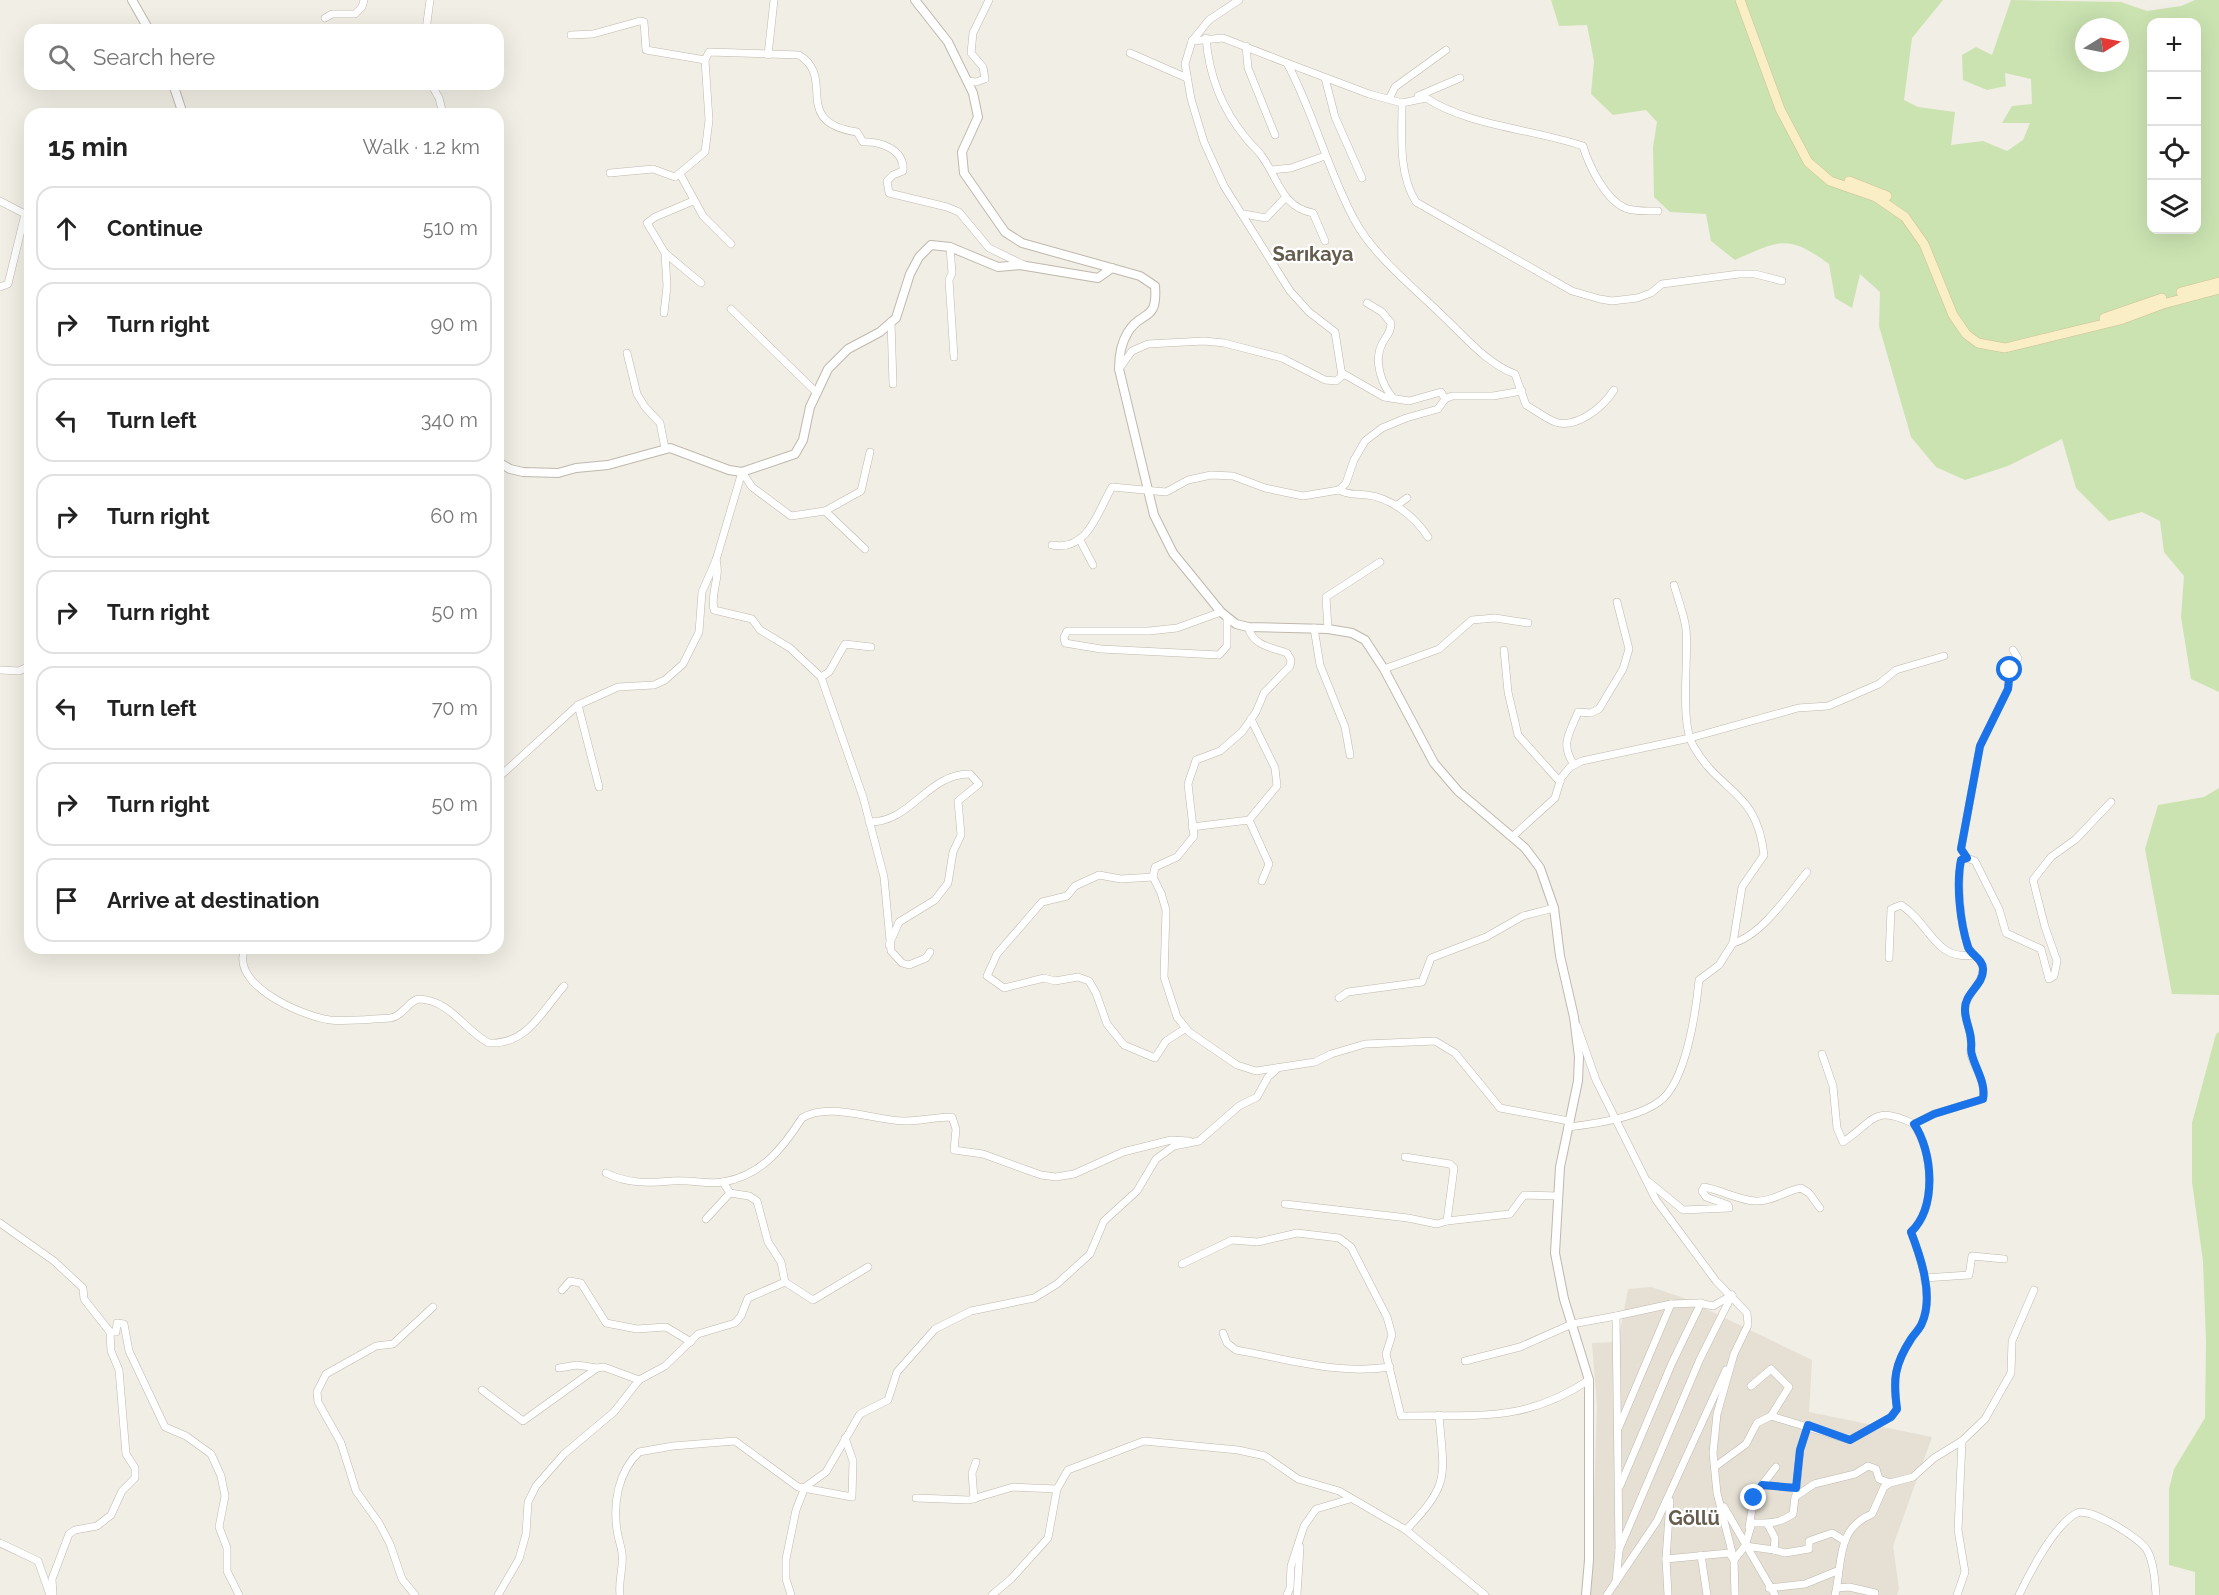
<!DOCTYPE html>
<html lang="en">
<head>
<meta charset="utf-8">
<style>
	body { margin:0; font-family:Raleway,sans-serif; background:#f2f2f2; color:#222 }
	.controls { position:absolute; right:18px; top:18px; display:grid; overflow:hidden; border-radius:12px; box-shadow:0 6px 24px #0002 }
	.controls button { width:54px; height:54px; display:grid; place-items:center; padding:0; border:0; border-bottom:2px solid #e0e0e0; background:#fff; color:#222; font:30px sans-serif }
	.compass { position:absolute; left:2075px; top:18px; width:54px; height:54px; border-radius:50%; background:#fff; box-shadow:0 6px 24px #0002; rotate:80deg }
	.stop { position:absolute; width:18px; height:18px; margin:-14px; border:4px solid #1a73e8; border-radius:50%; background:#fff }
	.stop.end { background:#1a73e8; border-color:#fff; box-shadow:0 2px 6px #0008 }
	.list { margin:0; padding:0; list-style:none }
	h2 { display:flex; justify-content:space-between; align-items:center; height:78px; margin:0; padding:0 24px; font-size:26px }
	h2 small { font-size:20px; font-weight:400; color:#767676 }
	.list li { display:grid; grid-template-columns:39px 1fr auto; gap:18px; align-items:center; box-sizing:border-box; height:84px; margin:0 12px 12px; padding:0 12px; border:2px solid #e0e0e0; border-radius:18px }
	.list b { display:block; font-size:22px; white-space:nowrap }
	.list em { font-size:20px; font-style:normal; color:#767676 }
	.icon { flex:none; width:33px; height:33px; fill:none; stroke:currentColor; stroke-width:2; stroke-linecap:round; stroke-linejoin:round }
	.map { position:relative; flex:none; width:2219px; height:1595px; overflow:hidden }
	.search { position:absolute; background:#fff; box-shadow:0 6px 24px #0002; left:24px; top:24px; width:480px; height:66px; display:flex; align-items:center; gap:15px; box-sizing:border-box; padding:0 21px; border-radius:18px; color:#767676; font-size:22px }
	.panel { position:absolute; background:#fff; box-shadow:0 6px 24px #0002; left:24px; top:108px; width:480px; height:846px; border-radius:18px }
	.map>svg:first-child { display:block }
	.residential { fill:#e5dfd4 }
	.green { fill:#cbe3b1; fill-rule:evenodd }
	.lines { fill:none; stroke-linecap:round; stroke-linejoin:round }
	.minor-casing { stroke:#bfb8ac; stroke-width:8 }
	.tertiary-casing { stroke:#bfb8ac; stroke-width:10 }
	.secondary-casing { stroke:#cec198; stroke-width:10 }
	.minor { stroke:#fff; stroke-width:7 }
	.tertiary { stroke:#fff; stroke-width:8 }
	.secondary { stroke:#faeec6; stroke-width:9 }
	.route { stroke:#1a73e8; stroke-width:8 }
	.labels { text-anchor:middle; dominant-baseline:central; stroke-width:4.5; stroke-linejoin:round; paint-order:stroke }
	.quarter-label { font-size:20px; font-weight:bold; fill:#655c4d; stroke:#fff }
</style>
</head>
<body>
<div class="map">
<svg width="2219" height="1595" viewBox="0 0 2219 1595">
	<rect width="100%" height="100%" fill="#f1eee5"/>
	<polygon class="residential" points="1651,1287 1681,1297 1812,1360 1809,1412 1932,1437 1893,1546 1899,1589 1897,1595 1591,1595 1597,1405 1592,1343 1618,1342 1628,1289"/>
	<g class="green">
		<path d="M 1551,0 L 1943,0 L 1912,38 L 1904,100 L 1918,107 L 1955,112 L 1951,145 L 1983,141 L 2007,151 L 2023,140 L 2030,123 L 2002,123 L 2012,106 L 2032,104 L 2031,79 L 2005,73 L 2006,86 L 1987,90 L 1963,80 L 1962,55 L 1976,47 L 1992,55 L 2011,0 L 2121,2 L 2147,11 L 2181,6 L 2195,0 L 2219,0 L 2219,692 L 2191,679 L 2181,617 L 2184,576 L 2164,552 L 2160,521 L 2142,512 L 2109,521 L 2076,488 L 2062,439 L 2008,466 L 1965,480 L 1936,467 L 1911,437 L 1879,326 L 1880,292 L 1860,274 L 1852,308 L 1835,298 L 1829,264 C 1788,234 1780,240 1735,260 L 1711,241 L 1706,214 L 1670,212 L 1654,197 L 1653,147 L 1657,122 L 1646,110 L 1613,115 L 1591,94 L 1594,61 L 1587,25 L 1559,26 ZM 2152,22 L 2196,22 L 2196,230 L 2152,230 ZM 2084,27 L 2120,27 L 2120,63 L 2084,63 Z"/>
		<polygon points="2219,788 2219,995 2172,994 2145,849 2158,805 2204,797"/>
		<polygon points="2219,1032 2219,1595 2195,1595 2195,1572 2169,1565 2169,1489 2174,1469 2205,1418 2206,1341 2203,1261 2192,1182 2192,1123 2216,1034"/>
	</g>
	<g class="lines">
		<defs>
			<g id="minor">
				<polyline points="325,18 332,14 355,14 362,7 364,0"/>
				<polyline points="426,30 430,0"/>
				<polyline points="571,35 593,34 640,21 644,22 646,50 705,60"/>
				<path d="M 1206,38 C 1209,76 1221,108 1246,138 C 1250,144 1257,149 1261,155 C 1279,179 1281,207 1313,213 L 1325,241"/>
				<path d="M 1192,41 L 1223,38 L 1287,63 C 1314,113 1327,169 1354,219 C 1373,256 1418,291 1447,320 C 1468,340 1488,364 1515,374 L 1526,405 C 1535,410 1545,418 1555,422 C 1577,429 1603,407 1614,390"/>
				<polyline points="1246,46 1248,68 1275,135"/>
				<polyline points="1130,53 1187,78"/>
				<polyline points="768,55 774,0"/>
				<path d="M 1287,63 L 1369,94 L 1402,103 C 1402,135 1398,173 1416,202 L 1572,291 L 1600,299 L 1612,301 L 1637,298 L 1651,293 L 1662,284 L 1739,274 L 1755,274 L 1782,281"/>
				<polyline points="1325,78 1335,117 1362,178"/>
				<polyline points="967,81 976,82 985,79 983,67 971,53 973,33 989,0"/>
				<polyline points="431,84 439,98 443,114"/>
				<polyline points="1418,96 1460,78"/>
				<polyline points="1389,99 1395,87 1446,50"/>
				<path d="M 1402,103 L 1426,98 C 1469,126 1533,129 1583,146 C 1589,166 1605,199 1625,208 C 1635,212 1649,211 1658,211"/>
				<polyline points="1271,170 1291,168 1325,156"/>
				<path d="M 610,173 L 653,169 L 675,177 L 705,152 L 709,120 L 705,60 L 709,52 L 799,55 C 837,78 790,122 857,132 L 863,142 C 881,141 905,150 903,171 L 893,175 L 887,181 L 889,193 L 947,207 L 959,212 L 989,248 L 1024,265"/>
				<polyline points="680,174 703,216 731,244"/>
				<polyline points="0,201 25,214 8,284 0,287"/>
				<polyline points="693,201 655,217 647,223 665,253 701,283"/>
				<polyline points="1244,214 1266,218 1285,198"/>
				<polyline points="950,247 952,273 949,280 954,357"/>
				<path d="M 1367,303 L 1382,312 L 1391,323 C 1391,333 1386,336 1382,344 C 1373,361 1382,385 1393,398"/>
				<polyline points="731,309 817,393"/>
				<polyline points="664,313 667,286 665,253"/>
				<polyline points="891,322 893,384"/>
				<polyline points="627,353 637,394 645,407 660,423 665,448"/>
				<polyline points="1119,369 1132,351 1148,344 1204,341 1224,343 1282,358 1325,380 1336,381 1342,376 1335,332 1309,312 1290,291 1224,186 1204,142 1191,99 1185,64 1192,41 1209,20 1239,0"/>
				<polyline points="1445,399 1452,396 1493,396 1522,391"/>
				<polyline points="742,472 752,487 791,516 825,511 861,491 870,452"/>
				<path d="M 1339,490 C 1350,496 1355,493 1367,495 C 1392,498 1415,517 1428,537"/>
				<polyline points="1396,506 1407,498"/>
				<polyline points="825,511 865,549"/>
				<polyline points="1080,540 1093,565"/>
				<path d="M 1052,545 C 1088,552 1098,511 1112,487 L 1166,492 L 1188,480 L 1211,475 L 1233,476 L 1265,488 L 1303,496 L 1339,490 L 1346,483 L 1354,460 L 1365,441 L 1382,428 L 1406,418 L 1438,409 L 1445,399 L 1441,392 L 1409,401 L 1384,397 L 1342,373"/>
				<path d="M 716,560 C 721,577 710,593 714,610 L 752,619 L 760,630 L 790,648 L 821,677 L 863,797 L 884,877 L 891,951 L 902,963 L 909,965 L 926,958 L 930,952"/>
				<polyline points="1221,612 1177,628 1149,631 1067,631 1064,637 1065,643 1101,649 1219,655 1227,646 1227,618"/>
				<path d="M 1248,627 C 1253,646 1271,647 1287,653 L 1291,660 L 1290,666 L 1264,693 L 1256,712 L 1242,732 L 1220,751 L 1196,760 L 1188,784 L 1194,836 L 1177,857 L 1155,867 L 1153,877 L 1161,893 L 1166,910 L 1164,977 L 1177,1017 L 1189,1032 L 1237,1065 L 1256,1071 L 1315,1062 L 1331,1054 L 1365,1044 L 1435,1041 L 1455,1053 L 1500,1108 L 1569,1121"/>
				<polyline points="1314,628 1320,665 1345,727 1350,755"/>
				<polyline points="1328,629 1326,597 1380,562"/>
				<polyline points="1504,650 1508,692 1518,735 1560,782"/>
				<polyline points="2013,650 2018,658 2010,670 2008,689 1980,746 1961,849 1967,858 1975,861 1999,909 2006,933 2041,949 2049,979 2054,976 2057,961 2045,927 2033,880 2051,857 2076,839 2111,802"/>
				<polyline points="1384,669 1439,649 1472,620 1495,618 1528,623"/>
				<polyline points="0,670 19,671 30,666"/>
				<polyline points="821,677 829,672 845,644 871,647"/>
				<polyline points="578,705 599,787"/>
				<path d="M 1574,765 C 1560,743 1569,735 1578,712 L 1591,713 L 1599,709 L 1623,669 L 1629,649 L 1617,602"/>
				<polyline points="498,778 578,705 618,687 654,685 665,680 683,664 699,632 702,592 716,560 742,472"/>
				<polyline points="498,817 498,842"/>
				<polyline points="1249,820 1269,864 1262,881"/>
				<path d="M 869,822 C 911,823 928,773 970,774 L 979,784 L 958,801 L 961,835 L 953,852 L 948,883 L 935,900 L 899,922 L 889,945"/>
				<polyline points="1192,827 1249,820 1277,786 1275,768 1251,719"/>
				<polyline points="1512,837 1555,798 1561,778 1570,767 1582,761 1690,738 1798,708 1828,706 1879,684 1896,670 1944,656"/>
				<polyline points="1153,877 1121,879 1099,875 1075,886 1067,896 1042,902 997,954 987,976 1004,988 1044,978 1055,981 1078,977 1089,981 1096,993 1107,1024 1124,1045 1155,1058 1166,1041 1186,1028"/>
				<path d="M 1733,943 C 1761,936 1789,894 1807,872"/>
				<path d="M 245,948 C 229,985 302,1016 330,1020 C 349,1022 371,1019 390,1018 C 403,1017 409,999 420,999 C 451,1001 465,1031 489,1043 C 527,1045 542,1011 564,986"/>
				<path d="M 1889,958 L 1891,909 L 1901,905 C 1931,924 1934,961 1974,955"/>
				<polyline points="1339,998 1348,992 1422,982 1431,958 1486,937 1523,916 1554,908"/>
				<polyline points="1577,1026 1596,1080 1656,1200 1716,1281 1747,1313 1748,1325 1734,1354 1717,1414 1713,1453 1717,1493 1734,1560 1735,1595"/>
				<path d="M 1822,1054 L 1833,1086 L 1837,1128 L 1843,1142 C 1875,1121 1873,1104 1914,1124"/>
				<path d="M 1568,1127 C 1595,1124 1638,1118 1660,1101 C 1686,1082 1696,1011 1699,980 L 1719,965 L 1733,943 L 1742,887 L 1764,855 C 1757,790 1721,794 1694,747 C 1679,723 1689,658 1686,629 C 1684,614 1678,599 1674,585"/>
				<polyline points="1405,1157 1450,1164 1454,1168 1447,1221 1510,1214 1524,1195 1558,1196"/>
				<path d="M 606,1173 C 628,1184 648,1183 672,1181 C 689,1179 707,1185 723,1182 C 761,1176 783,1148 802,1118 C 829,1101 875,1121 905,1121 C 921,1121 936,1117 952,1117 L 956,1129 L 954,1150 L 983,1154 L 1041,1175 L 1056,1177 L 1074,1174 L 1123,1152 L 1171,1140 L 1189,1141"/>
				<polyline points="723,1182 730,1193 749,1196 757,1201 768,1242 781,1262 785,1282 813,1300 868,1267"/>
				<path d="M 1649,1182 L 1683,1210 L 1729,1208 L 1728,1205 L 1706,1197 L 1702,1191 L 1704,1187 C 1721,1190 1738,1200 1755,1201 C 1772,1202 1785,1191 1801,1188 L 1809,1193 L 1820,1208"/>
				<polyline points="1285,1204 1408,1218 1437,1224 1447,1221"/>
				<polyline points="706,1219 730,1193"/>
				<polyline points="0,1223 54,1261 83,1288 84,1299 110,1332 111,1351 119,1370 126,1454 135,1468 135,1478 122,1491 111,1515 97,1526 75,1530 69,1534 52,1579 53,1595"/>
				<path d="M 1182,1264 L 1232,1240 L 1258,1242 L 1297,1233 L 1339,1238 L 1351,1247 L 1387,1317 L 1392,1335 L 1386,1354 L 1401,1416 C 1475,1414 1523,1424 1589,1380"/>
				<polyline points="1924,1278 1969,1275 1972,1256 2004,1259"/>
				<polyline points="562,1290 570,1281 581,1283 606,1323 637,1329 666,1327 691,1342"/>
				<polyline points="1671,1304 1699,1303 1713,1306 1732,1295"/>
				<polyline points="1616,1316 1671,1304 1618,1429"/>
				<polyline points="110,1332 116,1332 117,1323 124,1324 129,1351 165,1427 186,1436 211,1454 221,1476 225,1496 219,1527 227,1548 227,1571 239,1595"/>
				<path d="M 1223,1333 L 1227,1343 L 1236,1350 C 1288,1359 1336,1375 1390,1367"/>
				<polyline points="1465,1361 1520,1347 1572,1324 1616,1316 1619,1550"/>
				<polyline points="559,1368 577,1365 597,1368"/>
				<polyline points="1751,1386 1771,1369 1789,1387 1771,1416"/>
				<polyline points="482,1390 523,1421 597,1368 604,1367 639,1380"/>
				<path d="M 1716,1466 L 1746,1444 L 1757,1423 L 1771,1416 L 1850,1440 L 1891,1417 L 1897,1409 C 1893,1380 1894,1365 1911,1339 C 1914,1334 1919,1329 1922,1323 C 1934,1296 1921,1258 1911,1232 C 1937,1207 1933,1152 1914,1124 L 1934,1114 L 1983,1099 C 1986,1083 1976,1070 1971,1055 C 1970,1050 1972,1046 1971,1041 C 1971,1031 1965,1021 1965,1010 C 1965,993 1983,985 1983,969 C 1983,959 1971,955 1968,947 C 1960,922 1957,885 1961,860 L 1967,858"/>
				<polyline points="1762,1485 1776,1467"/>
				<polyline points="1620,1486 1672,1363 1701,1303"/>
				<polyline points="1796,1492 1800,1450 1808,1425"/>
				<polyline points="916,1498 969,1500 1013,1487 1057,1489"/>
				<polyline points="974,1499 972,1473 976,1462"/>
				<polyline points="1724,1507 1775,1595"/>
				<polyline points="1768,1525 1775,1538 1774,1550 1785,1553 1809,1549 1809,1541 1832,1533 1845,1541"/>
				<polyline points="1749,1527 1754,1498 1762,1485 1796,1488"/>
				<path d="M 1406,1530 C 1451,1483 1444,1477 1439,1415"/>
				<polyline points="0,1543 38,1561 50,1595"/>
				<polyline points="1745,1546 1774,1550"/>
				<polyline points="1701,1555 1707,1595"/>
				<path d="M 1666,1559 L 1729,1553 L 1734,1560 L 1745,1546 L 1752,1523 C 1770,1523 1778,1524 1793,1514 L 1795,1497 L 1814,1484 L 1855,1474 L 1868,1466 L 1876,1469 L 1879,1479 L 1890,1483"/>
				<polyline points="1616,1582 1619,1550 1700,1359 1732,1295"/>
				<polyline points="1769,1588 1805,1584 1837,1571"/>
				<polyline points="1837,1588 1849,1587 1875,1593"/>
				<polyline points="415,1595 402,1579 390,1544 379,1523 356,1491 341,1443 318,1402 317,1392 326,1374 376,1346 393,1344 433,1307"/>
				<polyline points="498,1595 519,1559 526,1534 528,1502 536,1486 564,1454 614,1412 639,1380 665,1366 698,1334 735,1323 741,1316 748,1298 785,1282"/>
				<path d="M 620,1595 C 618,1580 624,1567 622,1553 C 621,1546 618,1538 617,1530 C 613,1503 618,1472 639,1452 L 673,1446 L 735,1441 L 798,1487 L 852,1497 L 853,1461 L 845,1438"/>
				<polyline points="791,1595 786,1579 786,1559 796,1510 805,1487 826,1472 860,1414 888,1400 897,1372 935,1329 971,1311 1034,1298 1057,1284 1090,1254 1104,1221 1137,1191 1156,1159 1174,1146 1199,1141 1239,1106 1257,1097 1268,1077 1278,1068"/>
				<polyline points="992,1595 1011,1579 1048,1538 1057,1489 1068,1470 1144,1441 1238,1450 1265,1456 1298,1479 1339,1491 1406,1530 1485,1595"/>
				<polyline points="1287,1595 1290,1588 1291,1566 1304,1526 1316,1509 1350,1499"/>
				<polyline points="1297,1595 1300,1547"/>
				<polyline points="1607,1595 1657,1521 1726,1370"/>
				<polyline points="1668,1595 1666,1559 1670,1501"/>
				<path d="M 1835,1595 C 1843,1564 1835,1529 1872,1514 L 1884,1487 L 1890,1483 L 1913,1477 L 1934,1458 L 1962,1441 L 1985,1419 L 2011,1373 L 2012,1341 L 2034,1290"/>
				<polyline points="1957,1595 1965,1572 1958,1530 1962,1441"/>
				<path d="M 2019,1595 C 2030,1572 2055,1524 2077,1513 C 2090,1507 2140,1538 2147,1550 C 2154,1563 2155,1581 2156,1595"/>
			</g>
			<g id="tertiary">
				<polyline points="132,0 149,30"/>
				<path d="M 915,0 L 948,42 L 973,93 L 978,117 L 962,152 L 964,173 L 1005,232 L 1022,243 L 1140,276 L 1155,286 C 1158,323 1141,310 1128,332 C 1121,343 1119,356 1119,369 L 1154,515 L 1173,553 L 1221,612 L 1236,624 L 1248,627 L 1328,629 L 1352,633 L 1365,640 L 1384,669 L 1434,763 L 1458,791 L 1525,848 L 1540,868 L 1554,908 L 1560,956 L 1574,1017 L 1579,1057 L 1578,1081 L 1560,1167 L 1555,1253 L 1564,1299 L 1589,1380 L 1589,1560 L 1586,1595"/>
				<polyline points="173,84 183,114"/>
				<polyline points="498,462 510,469 523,472 558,473 576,468 608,465 670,448 729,470 742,472 795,454 803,440 810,407 828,369 848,349 880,332 896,318 910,274 919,257 931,245 950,247 998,267 1020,265 1098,278 1112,268"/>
			</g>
			<g id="secondary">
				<polyline points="1740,0 1780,109 1808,162 1830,181 1876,197 1905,217 1924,244 1953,315 1966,334 1978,343 2005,348 2120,320 2163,304 2219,289"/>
				<polyline points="1849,181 1887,196"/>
				<polyline points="2181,292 2219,282"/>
				<polyline points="2104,318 2162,298"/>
			</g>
		</defs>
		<use href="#minor" class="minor-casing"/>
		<use href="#tertiary" class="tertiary-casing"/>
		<use href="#secondary" class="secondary-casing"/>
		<use href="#minor" class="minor"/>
		<use href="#tertiary" class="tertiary"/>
		<use href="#secondary" class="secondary"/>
	</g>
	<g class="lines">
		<path class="route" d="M 1754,1498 L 1762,1485 L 1796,1488 L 1800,1450 L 1808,1425 L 1850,1440 L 1891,1417 L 1897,1409 C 1893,1380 1894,1365 1911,1339 C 1914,1334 1920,1329 1922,1323 C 1934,1296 1921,1258 1911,1232 C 1937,1207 1933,1152 1914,1124 L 1934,1114 L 1983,1099 C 1986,1083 1976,1070 1972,1055 C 1970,1050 1972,1046 1971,1041 C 1971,1031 1965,1021 1965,1010 C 1964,993 1984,985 1983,969 C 1983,959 1971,955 1968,947 C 1960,922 1956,885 1961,860 L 1967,858 L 1961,849 L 1980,746 L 2008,689 L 2010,670"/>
	</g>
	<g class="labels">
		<g class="quarter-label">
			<text x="1313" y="254">Sarıkaya</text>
			<text x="1694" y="1518">Göllü</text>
		</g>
	</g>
</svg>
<div class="controls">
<button>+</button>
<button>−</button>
<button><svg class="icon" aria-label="locate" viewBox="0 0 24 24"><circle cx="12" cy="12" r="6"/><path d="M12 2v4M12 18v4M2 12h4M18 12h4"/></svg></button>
<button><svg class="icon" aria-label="layers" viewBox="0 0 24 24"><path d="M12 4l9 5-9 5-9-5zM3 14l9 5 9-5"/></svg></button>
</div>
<svg class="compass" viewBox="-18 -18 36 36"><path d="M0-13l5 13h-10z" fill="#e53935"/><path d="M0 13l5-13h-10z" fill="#767676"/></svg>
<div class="stop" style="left:2010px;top:670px"></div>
<div class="stop end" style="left:1754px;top:1498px"></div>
<div class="search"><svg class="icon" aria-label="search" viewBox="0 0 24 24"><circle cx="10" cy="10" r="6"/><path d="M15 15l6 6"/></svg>Search here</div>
<section class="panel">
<h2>15 min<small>Walk · 1.2 km</small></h2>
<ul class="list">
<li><svg class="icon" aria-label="ahead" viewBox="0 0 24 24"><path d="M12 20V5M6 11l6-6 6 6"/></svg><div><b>Continue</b></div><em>510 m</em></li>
<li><svg class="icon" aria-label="right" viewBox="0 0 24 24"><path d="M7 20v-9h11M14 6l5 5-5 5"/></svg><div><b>Turn right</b></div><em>90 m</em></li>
<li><svg class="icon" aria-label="left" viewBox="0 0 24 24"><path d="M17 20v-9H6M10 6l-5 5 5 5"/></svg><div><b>Turn left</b></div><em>340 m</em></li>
<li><svg class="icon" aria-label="right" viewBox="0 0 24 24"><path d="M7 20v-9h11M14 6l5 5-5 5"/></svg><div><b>Turn right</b></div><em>60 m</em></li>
<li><svg class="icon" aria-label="right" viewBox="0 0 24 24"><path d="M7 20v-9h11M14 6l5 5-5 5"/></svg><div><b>Turn right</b></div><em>50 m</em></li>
<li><svg class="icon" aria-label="left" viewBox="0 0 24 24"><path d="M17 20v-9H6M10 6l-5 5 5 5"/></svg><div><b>Turn left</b></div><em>70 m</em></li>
<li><svg class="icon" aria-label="right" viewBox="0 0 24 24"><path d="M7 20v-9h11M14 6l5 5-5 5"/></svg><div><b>Turn right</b></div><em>50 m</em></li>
<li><svg class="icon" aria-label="arrive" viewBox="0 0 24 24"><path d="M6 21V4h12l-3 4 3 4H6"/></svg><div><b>Arrive at destination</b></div></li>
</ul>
</section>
</div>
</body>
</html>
